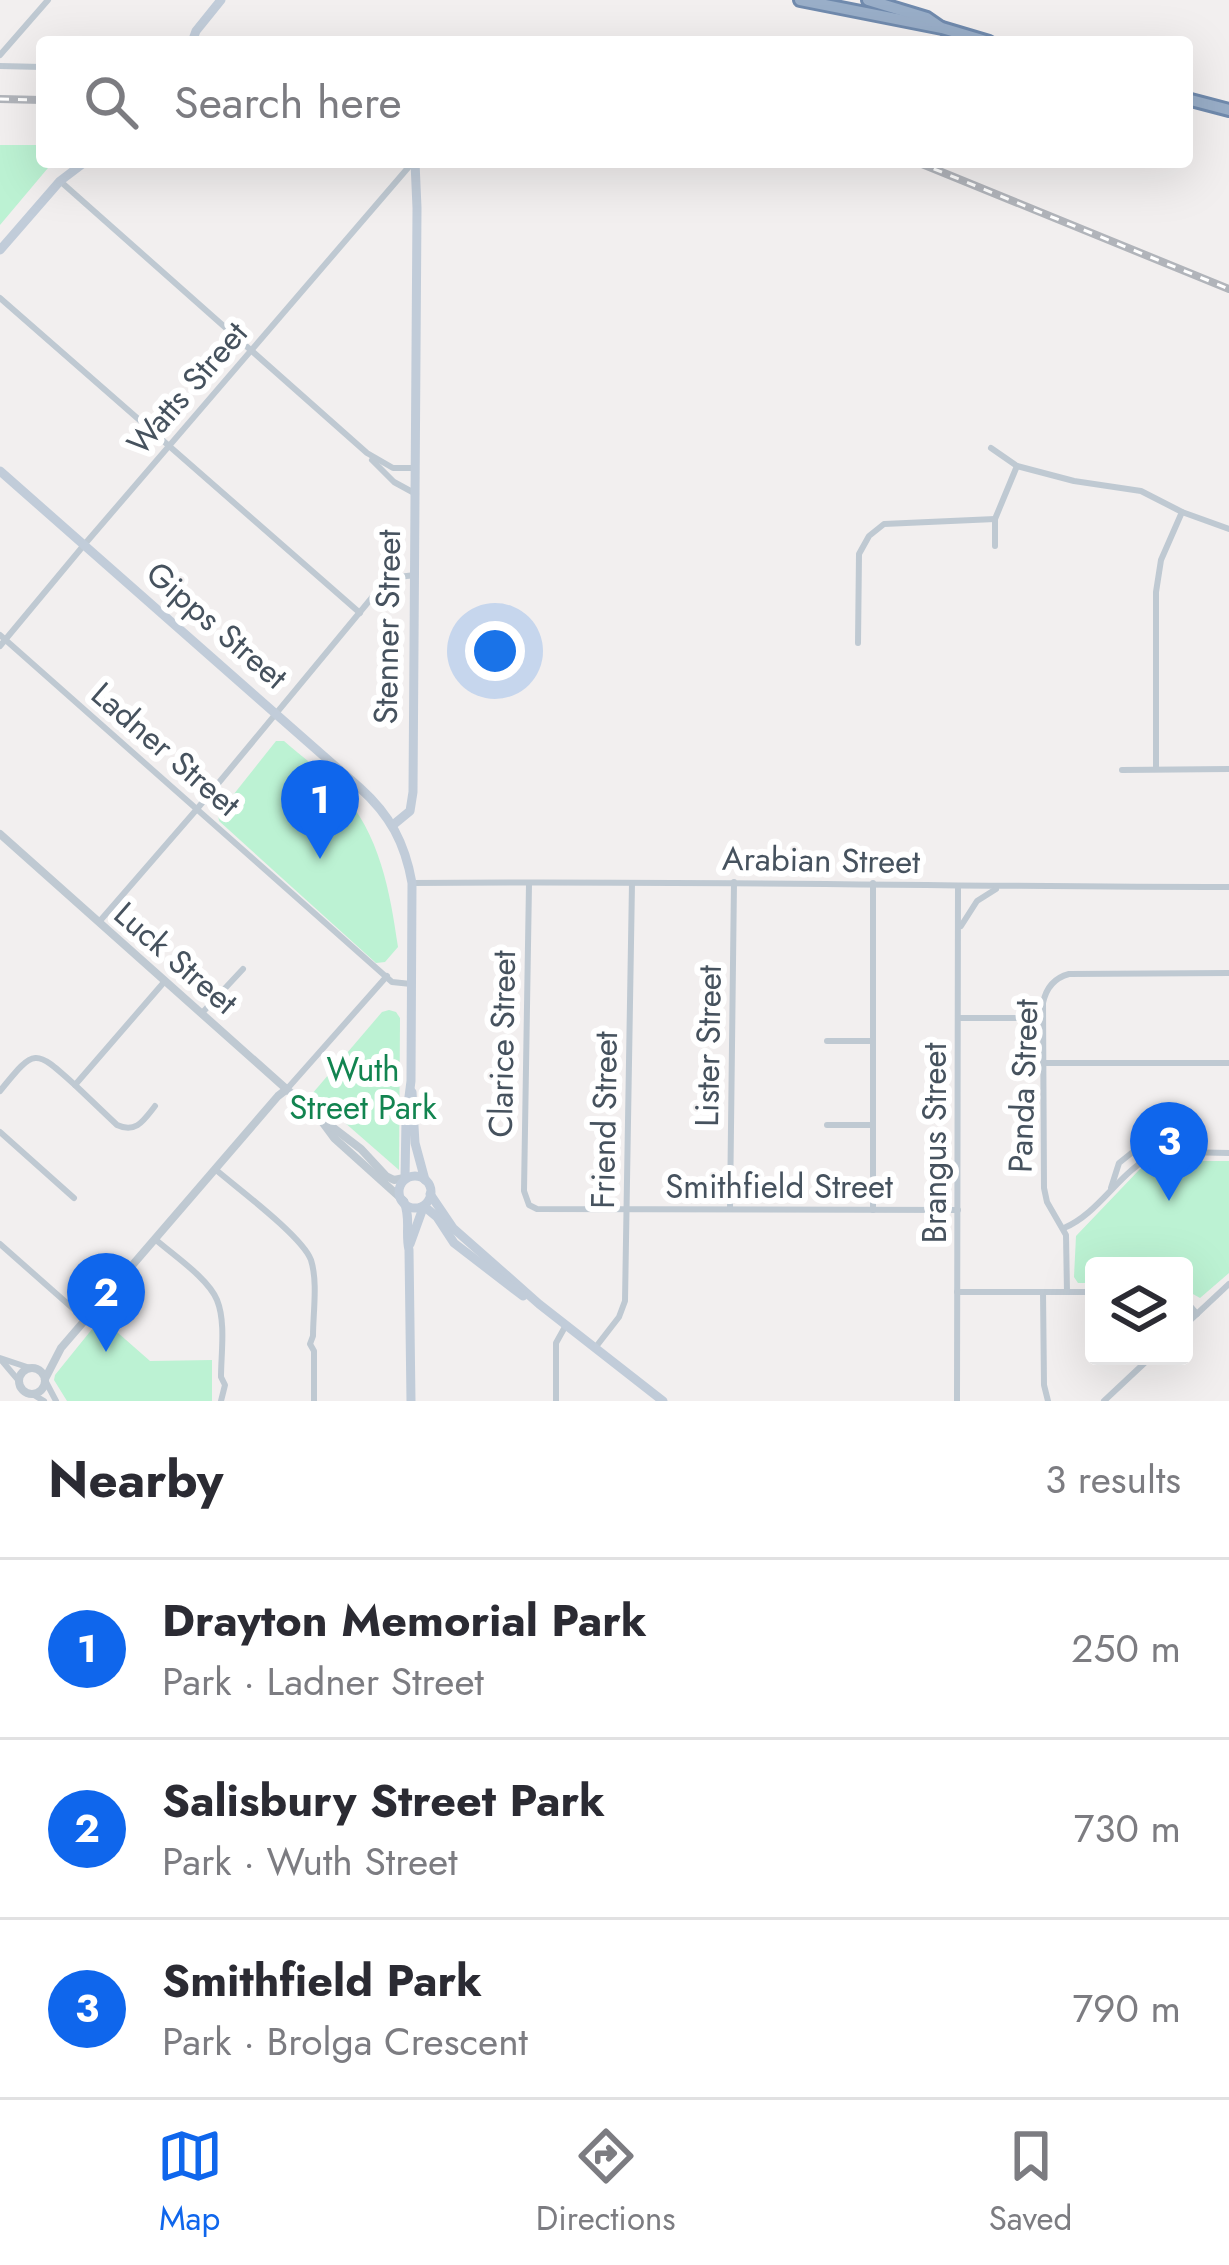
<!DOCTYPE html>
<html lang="en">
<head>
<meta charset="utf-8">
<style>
	body { margin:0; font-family:Jost,sans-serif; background:#f7f7f7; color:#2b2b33 }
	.controls { position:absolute; right:36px; bottom:36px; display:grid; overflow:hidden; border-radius:12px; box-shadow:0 12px 48px #0002 }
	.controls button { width:108px; height:108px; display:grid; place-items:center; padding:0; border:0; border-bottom:3px solid #e1e1e2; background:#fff; color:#2b2b33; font:60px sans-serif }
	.you { position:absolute; left:495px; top:651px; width:42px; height:42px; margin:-30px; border:9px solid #fff; border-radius:50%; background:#1a73e8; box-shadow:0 0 0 18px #1a73e833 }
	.badge { display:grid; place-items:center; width:78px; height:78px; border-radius:50%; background:#0f66ec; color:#fff; font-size:39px; font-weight:700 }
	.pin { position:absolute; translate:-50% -99px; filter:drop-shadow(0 3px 6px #0008) }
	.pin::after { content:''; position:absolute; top:63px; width:42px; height:36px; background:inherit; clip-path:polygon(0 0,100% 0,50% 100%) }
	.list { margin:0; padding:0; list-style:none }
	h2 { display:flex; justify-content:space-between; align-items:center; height:156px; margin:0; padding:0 48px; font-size:51px }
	h2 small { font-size:39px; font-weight:400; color:#7c7c81 }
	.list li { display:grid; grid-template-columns:78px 1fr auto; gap:36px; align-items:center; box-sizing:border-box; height:180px; padding:0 48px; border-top:3px solid #e1e1e2 }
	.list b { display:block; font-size:45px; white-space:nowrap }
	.list p { margin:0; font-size:39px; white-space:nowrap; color:#7c7c81 }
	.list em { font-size:39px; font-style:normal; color:#7c7c81 }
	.icon { flex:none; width:66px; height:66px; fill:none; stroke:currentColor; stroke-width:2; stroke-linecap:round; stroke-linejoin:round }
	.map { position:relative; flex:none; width:1229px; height:1401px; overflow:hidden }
	.search { position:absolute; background:#fff; box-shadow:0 12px 48px #0002; left:36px; right:36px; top:36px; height:132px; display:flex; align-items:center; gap:30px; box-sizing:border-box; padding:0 42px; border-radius:12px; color:#7c7c81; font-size:45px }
	.sheet { height:696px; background:#fff }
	nav { display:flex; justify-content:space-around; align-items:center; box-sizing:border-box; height:168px; border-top:3px solid #e1e1e2; background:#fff; font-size:33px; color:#7c7c81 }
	nav a { display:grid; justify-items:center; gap:6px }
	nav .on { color:#0f66ec }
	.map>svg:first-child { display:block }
	.green { fill:#bcf2d3 }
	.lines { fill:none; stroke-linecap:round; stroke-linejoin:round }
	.trunk-casing { stroke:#708aad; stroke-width:16 }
	.minor { stroke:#bfc9d2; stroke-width:6 }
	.tertiary { stroke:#bfc9d2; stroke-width:8 }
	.secondary { stroke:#c1ccd9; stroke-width:9 }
	.trunk { stroke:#99aec8; stroke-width:10 }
	.rail-casing { stroke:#b1b4ba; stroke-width:8 }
	.rail { stroke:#fff; stroke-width:3; stroke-dasharray:9; stroke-linecap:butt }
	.labels { text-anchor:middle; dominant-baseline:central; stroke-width:12; stroke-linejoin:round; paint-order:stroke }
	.street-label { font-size:33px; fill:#46525e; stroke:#fff }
	.park-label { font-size:33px; fill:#128450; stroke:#fff }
</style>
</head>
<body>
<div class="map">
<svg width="1229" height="1401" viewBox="0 0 1229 1401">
	<rect width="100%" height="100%" fill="#f2efef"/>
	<g class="green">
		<polygon points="0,145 42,145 42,162 53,162 0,225"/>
		<path d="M 276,741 L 284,741 C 302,757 324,772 340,791 C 380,833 390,892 398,947 L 385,962 L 376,963 L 219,821 L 218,814 Z"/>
		<polygon points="389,1010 396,1012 400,1018 399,1170 312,1094 382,1012"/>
		<polygon points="1159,1161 1229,1161 1229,1273 1200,1298 1184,1289 1184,1266 1094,1266 1094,1283 1078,1283 1074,1277 1076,1236 1140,1169"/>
		<polygon points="101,1318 150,1361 212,1360 212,1401 67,1401 54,1380 55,1375"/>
	</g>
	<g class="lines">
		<defs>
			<g id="trunk">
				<polyline points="800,0 942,28 989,42"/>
				<polyline points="868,0 927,18 940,27"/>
				<polyline points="1187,99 1229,110"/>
			</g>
		</defs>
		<use href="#trunk" class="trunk-casing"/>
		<g class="minor">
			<polyline points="0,55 48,0"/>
			<polyline points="0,66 42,67"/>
			<polyline points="60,181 367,453 393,468 416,468"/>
			<polyline points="0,298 360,613"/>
			<polyline points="991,448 1017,466 1074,481 1141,491 1182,512 1229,529"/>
			<polyline points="372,460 394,482 416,494"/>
			<polyline points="995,546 995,519 1017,466"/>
			<polyline points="0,635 392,982 411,984"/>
			<polyline points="858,643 859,554 869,536 884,524 995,519"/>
			<polyline points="0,646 84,545 413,162"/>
			<polyline points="1156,769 1156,592 1161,560 1182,512"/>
			<polyline points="1122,770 1229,769"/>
			<path d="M 412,883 C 685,880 957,887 1229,887"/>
			<polyline points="529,884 524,1191 529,1205 537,1209 958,1210"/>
			<polyline points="99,922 197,809 384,583 390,578 415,575"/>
			<polyline points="961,926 977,901 996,889"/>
			<polyline points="202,1013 243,969"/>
			<polyline points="958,1018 1043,1018"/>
			<polyline points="827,1041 872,1041"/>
			<polyline points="1043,1063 1229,1063"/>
			<path d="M 75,1085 L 117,1125 C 136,1134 144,1120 155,1106"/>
			<polyline points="287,1089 387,976"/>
			<path d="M 0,1091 C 35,1048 34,1048 75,1085 L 165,981"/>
			<polyline points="827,1125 872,1125"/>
			<polyline points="0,1132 74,1198"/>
			<path d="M 215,1169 C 237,1188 302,1236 311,1260 C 318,1282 313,1313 313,1336 L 310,1344 L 314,1351 L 314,1401"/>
			<polyline points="1111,1188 1119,1163 1134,1151 1229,1153"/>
			<polyline points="730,1209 734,882"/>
			<polyline points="873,1210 873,883"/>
			<path d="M 1064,1228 C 1100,1213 1120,1170 1156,1154"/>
			<path d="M 155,1239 C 173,1255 208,1278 217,1300 C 226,1322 221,1354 221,1377 L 225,1385 L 221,1401"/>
			<polyline points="0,1244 86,1320"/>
			<polyline points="957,1292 1094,1292"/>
			<polyline points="1043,1292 1044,1385 1048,1401"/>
			<path d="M 1067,1292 L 1066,1235 L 1047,1202 L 1044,1188 L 1043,1003 C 1046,988 1054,978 1069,974 L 1229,973"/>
			<polyline points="1184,1299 1197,1314"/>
			<polyline points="1184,1326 1229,1284"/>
			<polyline points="595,1348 619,1317 625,1301 632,883"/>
			<polyline points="0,1358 30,1368"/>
			<polyline points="2,1361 19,1381"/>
			<polyline points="46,1382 56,1401"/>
			<polyline points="34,1395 44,1401"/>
			<polyline points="556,1401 556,1343 566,1325"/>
			<polyline points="957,1401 958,886"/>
			<polyline points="1104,1401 1152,1356"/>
		</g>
		<g class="tertiary">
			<polyline points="0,834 320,1119 334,1138 404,1201"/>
			<polyline points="327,1123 361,1149 386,1176 394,1180 404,1178"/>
			<circle cx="32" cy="1381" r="13"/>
			<polyline points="45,1379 61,1348 278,1096 287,1089"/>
		</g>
		<g class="secondary">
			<polyline points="192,42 196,31 221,0"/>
			<polyline points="0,250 60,181 85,162"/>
			<path d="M 0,471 L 360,788 C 390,815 405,843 412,883 L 411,1081 L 406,1120 L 405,1178"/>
			<polyline points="393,825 410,811 413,792 417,208 415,162"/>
			<polyline points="412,1092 415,1143 425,1180"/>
			<circle cx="415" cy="1192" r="16"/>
			<polyline points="430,1194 453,1228 539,1304 663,1401"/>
			<path d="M 404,1202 C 411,1218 405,1233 409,1250 L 411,1401"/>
			<polyline points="425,1207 437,1217 454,1243 523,1296"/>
			<polyline points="410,1244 423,1208"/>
		</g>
		<use href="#trunk" class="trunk"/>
		<defs>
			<g id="rail">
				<polyline points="0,99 42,100"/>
				<polyline points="917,162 1229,289"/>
			</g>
		</defs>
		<use href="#rail" class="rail-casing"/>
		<use href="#rail" class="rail"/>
	</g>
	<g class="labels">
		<g class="street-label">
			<text transform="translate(187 388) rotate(-49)">Watts Street</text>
			<text transform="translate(217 625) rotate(41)">Gipps Street</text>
			<text transform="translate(387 627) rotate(-89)">Stenner Street</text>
			<text transform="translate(166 749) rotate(41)">Ladner Street</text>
			<text transform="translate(821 860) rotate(1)">Arabian Street</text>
			<text transform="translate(176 958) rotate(41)">Luck Street</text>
			<text transform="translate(502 1044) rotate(-89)">Clarice Street</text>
			<text transform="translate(708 1046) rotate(-89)">Lister Street</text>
			<text transform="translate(1023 1086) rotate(-88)">Panda Street</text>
			<text transform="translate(604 1120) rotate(-89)">Friend Street</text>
			<text transform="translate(934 1143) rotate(-90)">Brangus Street</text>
			<text x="779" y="1186">Smithfield Street</text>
		</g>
		<g class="park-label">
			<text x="363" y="1069">Wuth<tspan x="363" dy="38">Street Park</tspan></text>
		</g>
	</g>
</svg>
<div class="controls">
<button><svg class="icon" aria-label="layers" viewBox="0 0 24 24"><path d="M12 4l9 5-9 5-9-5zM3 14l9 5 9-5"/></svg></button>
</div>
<div class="you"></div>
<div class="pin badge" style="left:320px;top:859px">1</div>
<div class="pin badge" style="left:106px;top:1352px">2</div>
<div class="pin badge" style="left:1169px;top:1201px">3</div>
<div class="search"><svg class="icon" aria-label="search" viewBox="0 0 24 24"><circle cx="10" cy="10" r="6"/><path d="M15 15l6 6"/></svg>Search here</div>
</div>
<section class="sheet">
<h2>Nearby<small>3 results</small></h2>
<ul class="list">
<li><span class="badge">1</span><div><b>Drayton Memorial Park</b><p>Park · Ladner Street</p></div><em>250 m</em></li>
<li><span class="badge">2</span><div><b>Salisbury Street Park</b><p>Park · Wuth Street</p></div><em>730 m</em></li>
<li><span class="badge">3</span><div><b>Smithfield Park</b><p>Park · Brolga Crescent</p></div><em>790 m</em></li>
</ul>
</section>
<nav>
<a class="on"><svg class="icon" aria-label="map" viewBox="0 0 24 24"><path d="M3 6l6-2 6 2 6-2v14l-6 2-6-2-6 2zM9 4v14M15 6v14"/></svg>Map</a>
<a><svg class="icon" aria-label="directions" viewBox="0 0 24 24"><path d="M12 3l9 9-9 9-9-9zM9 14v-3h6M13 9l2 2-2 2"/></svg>Directions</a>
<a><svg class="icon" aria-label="saved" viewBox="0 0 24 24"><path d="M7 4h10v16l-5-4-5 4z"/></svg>Saved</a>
</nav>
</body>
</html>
